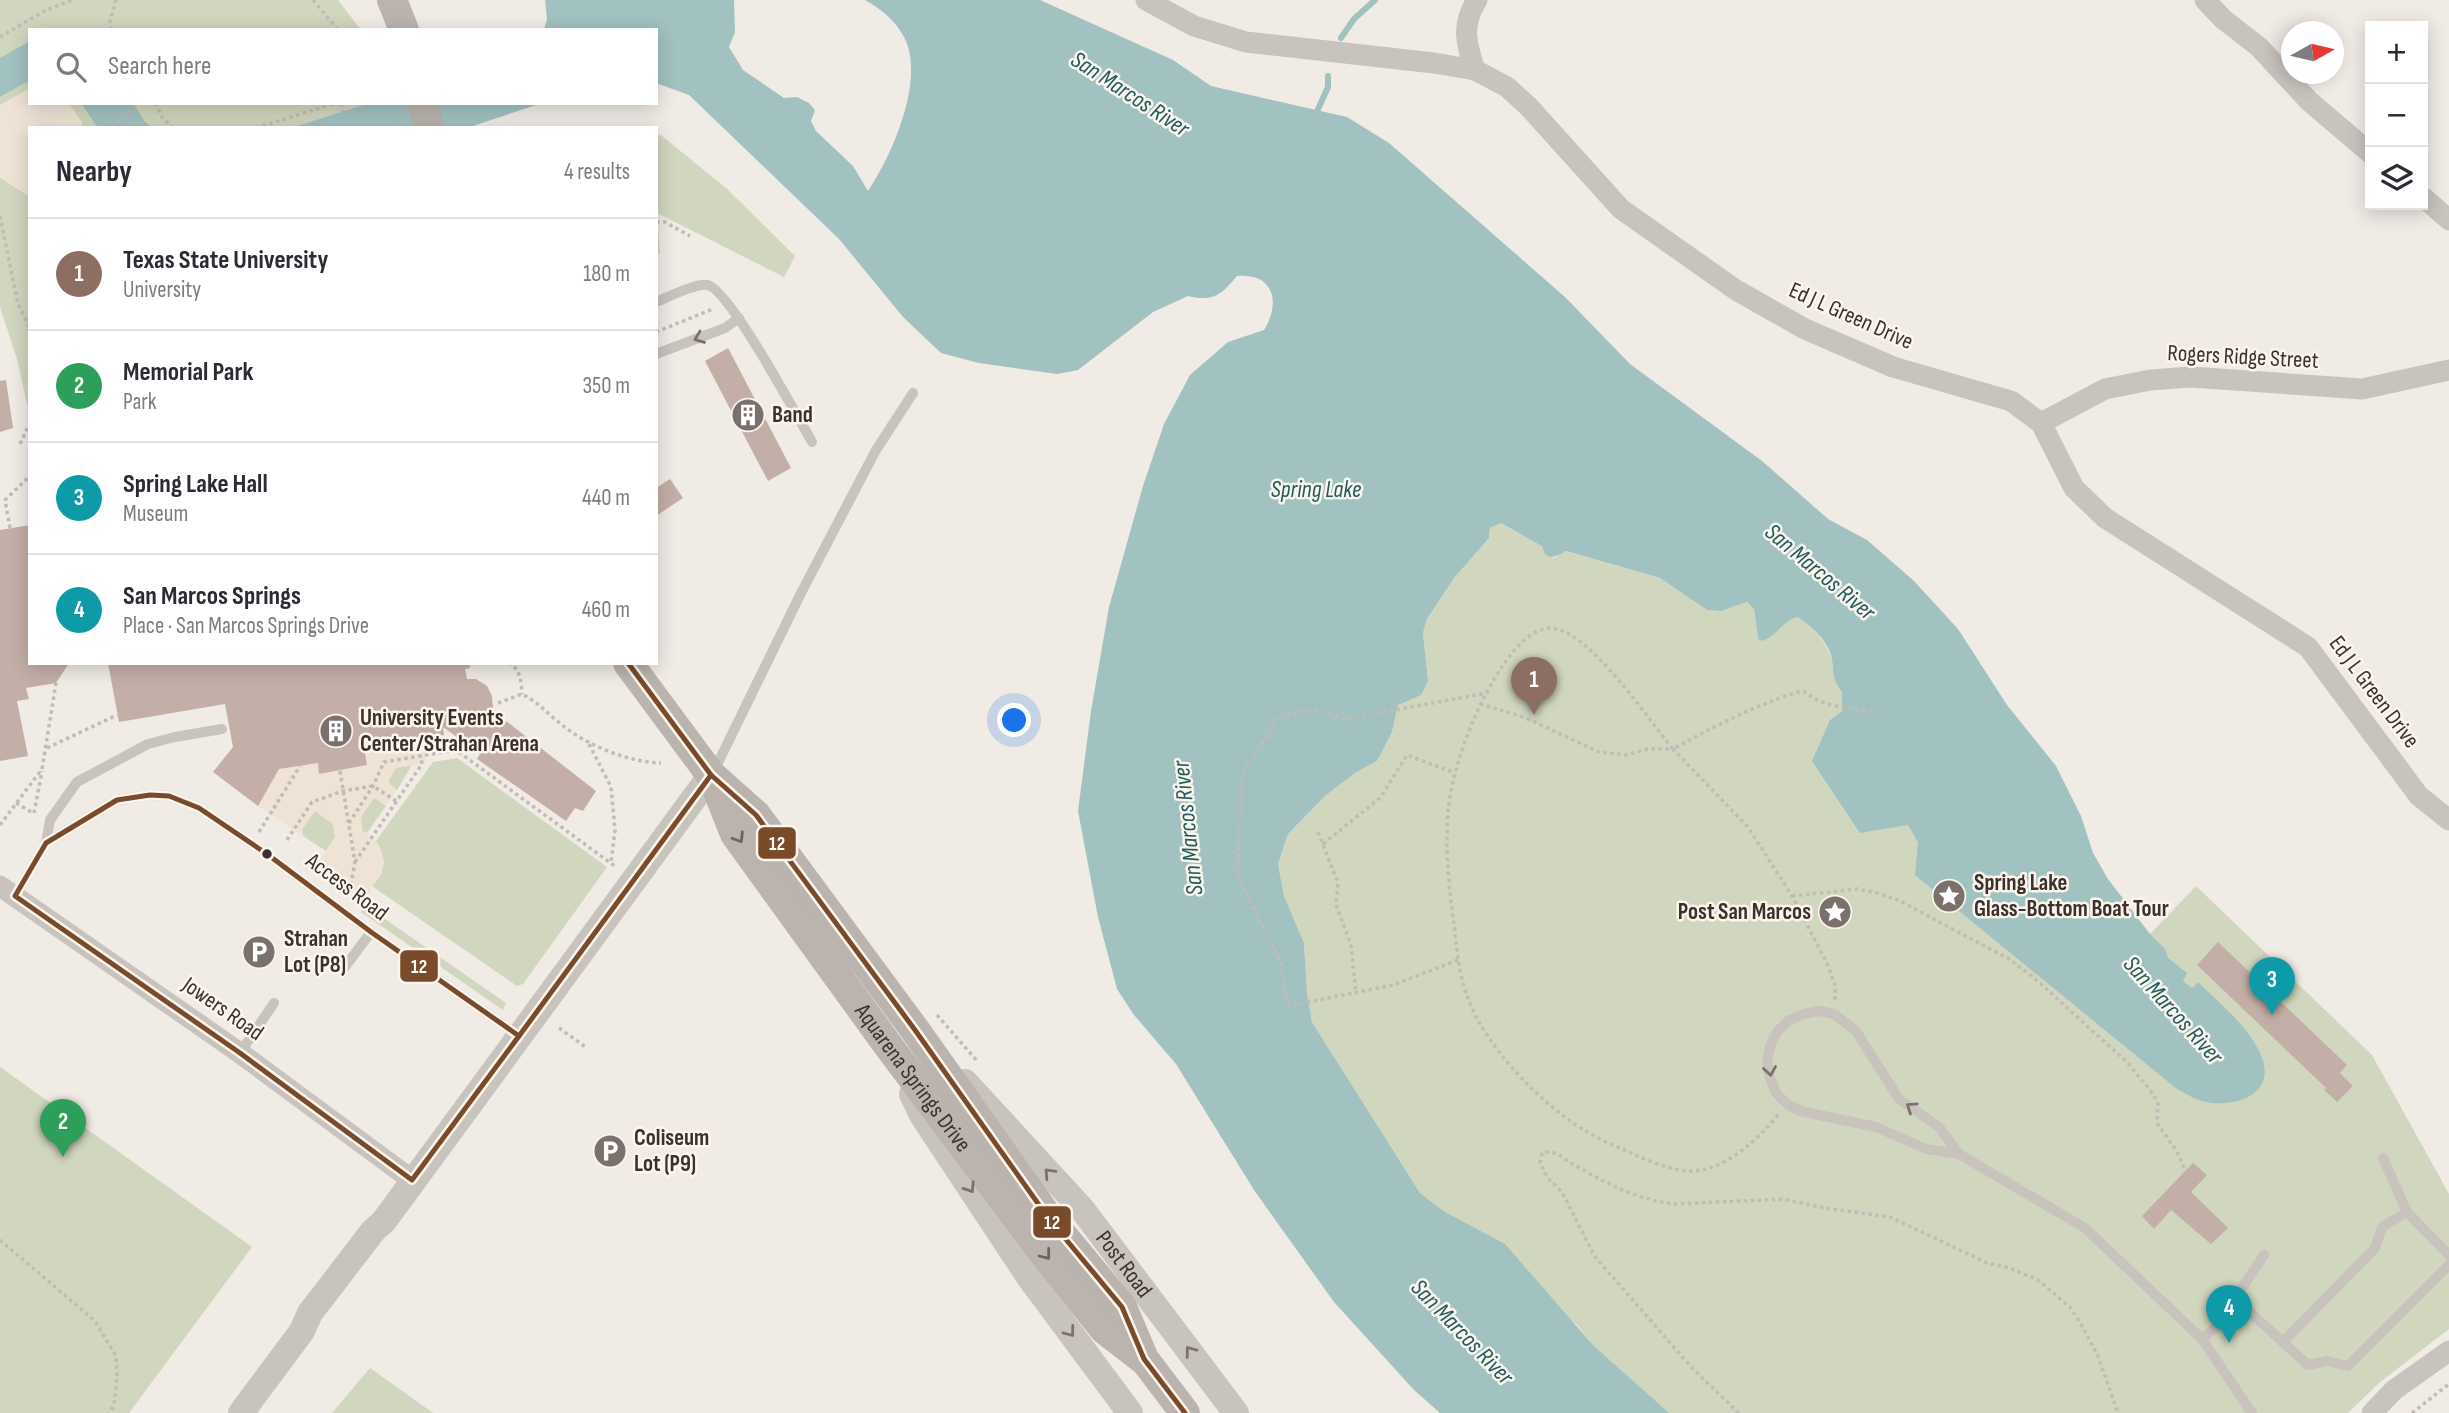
<!DOCTYPE html>
<html lang="en">
<head>
<meta charset="utf-8">
<style>
	body { margin:0; font-family:"Sofia Sans Condensed",sans-serif; background:#f7f7f7; color:#2b2b33 }
	.controls { position:absolute; right:21px; top:21px; display:grid; overflow:hidden; border-radius:0px; box-shadow:0 4px 18px #0003 }
	.controls button { width:63px; height:63px; display:grid; place-items:center; padding:0; border:0; border-bottom:2px solid #e1e1e2; background:#fff; color:#2b2b33; font:35px sans-serif }
	.compass { position:absolute; left:2281px; top:21px; width:63px; height:63px; border-radius:50%; background:#fff; box-shadow:0 4px 18px #0003; rotate:82deg }
	.you { position:absolute; left:1015px; top:721px; width:24px; height:24px; margin:-18px; border:5px solid #fff; border-radius:50%; background:#1a73e8; box-shadow:0 0 0 10px #1a73e833 }
	.badge { display:grid; place-items:center; width:46px; height:46px; border-radius:50%; background:#7a716c; color:#fff; font-size:23px; font-weight:700 }
	.pin { position:absolute; translate:-50% -58px; filter:drop-shadow(0 2px 4px #0008) }
	.pin::after { content:''; position:absolute; top:37px; width:24px; height:21px; background:inherit; clip-path:polygon(0 0,100% 0,50% 100%) }
	.list { margin:0; padding:0; list-style:none }
	h2 { display:flex; justify-content:space-between; align-items:center; height:91px; margin:0; padding:0 28px; font-size:30px }
	h2 small { font-size:23px; font-weight:400; color:#7c7c81 }
	.list li { display:grid; grid-template-columns:46px 1fr auto; gap:21px; align-items:center; box-sizing:border-box; height:112px; padding:0 28px; border-top:2px solid #e1e1e2 }
	.list b { display:block; font-size:26px; white-space:nowrap }
	.list p { margin:0; font-size:23px; white-space:nowrap; color:#7c7c81 }
	.list em { font-size:23px; font-style:normal; color:#7c7c81 }
	.icon { flex:none; width:38px; height:38px; fill:none; stroke:currentColor; stroke-width:2; stroke-linecap:round; stroke-linejoin:round }
	.map { position:relative; flex:none; width:2449px; height:1413px; overflow:hidden }
	.search { position:absolute; background:#fff; box-shadow:0 4px 18px #0003; left:28px; top:28px; width:630px; height:77px; display:flex; align-items:center; gap:18px; box-sizing:border-box; padding:0 24px; border-radius:0px; color:#7c7c81; font-size:26px }
	.panel { position:absolute; background:#fff; box-shadow:0 4px 18px #0003; left:28px; top:126px; width:630px; height:539px; border-radius:0px }
	.map>svg:first-child { display:block }
	.green { fill:#d1d6bf }
	.plaza { fill:#eee3d5 }
	.water { fill:#a1c2c1 }
	.lines { fill:none; stroke-linecap:round; stroke-linejoin:round }
	.stream { stroke:#a1c2c1; stroke-width:6 }
	.building { fill:#c3afa7 }
	.path { stroke:#c2bbb6; stroke-width:3.5; stroke-dasharray:3.5 3.5; stroke-linecap:butt }
	.service { stroke:#c9c3be; stroke-width:10 }
	.minor { stroke:#c9c3be; stroke-width:21 }
	.tertiary { stroke:#c9c3be; stroke-width:26 }
	.secondary { stroke:#bab3ae; stroke-width:30 }
	.bus-1-casing { stroke:#fbf5ee; stroke-width:10 }
	.bus-1 { stroke:#7a4b2a; stroke-width:5 }
	.oneway { stroke:#7b726d }
	.oneway2 { stroke:#6e645f }
	.bus-dot { fill:#3b302b; stroke:#fbf5ee; stroke-width:2.5 }
	.labels { text-anchor:middle; dominant-baseline:central; stroke-width:5; stroke-linejoin:round; paint-order:stroke }
	.street-label { font-size:23px; fill:#3b302b; stroke:#fbf5ee }
	.poi-label { font-size:23px; font-weight:bold; fill:#3b302b; stroke:#fbf5ee; text-anchor:start }
	.water-label { font-size:24px; font-style:italic; fill:#1f5a5e; stroke:#fbf5ee }
	.line-badge { stroke:#fbf5ee; stroke-width:2.5 }
	.badge-label { font-size:19px; text-anchor:middle; font-weight:bold; fill:#fff }
</style>
</head>
<body>
<div class="map">
<svg width="2449" height="1413" viewBox="0 0 2449 1413">
	<rect width="100%" height="100%" fill="#f0ebe5"/>
	<g class="green">
		<polygon points="0,0 338,0 361,30 30,30 30,103 383,103 390,128 30,128 30,418 17,359 0,307"/>
		<polygon points="656,134 662,136 726,188 795,256 784,277 657,213 660,254 656,255"/>
		<path d="M 1501,523 L 1543,546 L 1544,552 L 1554,558 L 1565,551 L 1660,578 L 1707,610 L 1721,611 L 1747,602 L 1754,609 L 1758,639 L 1762,641 L 1788,620 L 1798,617 C 1810,626 1822,636 1828,650 C 1836,666 1829,677 1842,692 L 1842,711 L 1830,720 L 1908,825 L 1918,843 L 2150,934 L 2196,886 L 2372,1055 L 2449,1194 L 2449,1329 L 2380,1382 L 2348,1413 L 1669,1413 L 1663,1408 L 1593,1345 L 1578,1326 L 1445,1212 L 1420,1193 L 1312,1022 L 1307,992 L 1304,943 L 1284,896 L 1278,864 L 1288,834 L 1325,796 L 1355,773 L 1377,761 L 1392,732 L 1398,705 L 1428,681 L 1423,633 L 1427,619 L 1454,578 L 1489,538 L 1490,528 Z"/>
		<path d="M 457,758 L 607,867 L 523,984 L 517,986 L 372,886 C 384,872 385,857 376,841 L 433,762 Z"/>
		<polygon points="412,765 397,790 388,782 396,767"/>
		<polygon points="374,797 386,806 367,833 362,831 361,817"/>
		<polygon points="315,811 333,824 335,837 326,851 303,836 302,829"/>
		<polygon points="369,908 506,1003 503,1010 361,912 363,909"/>
		<polygon points="0,1067 252,1247 129,1413 0,1413"/>
		<polygon points="370,1368 433,1413 332,1413"/>
	</g>
	<g class="plaza">
		<polygon points="30,88 30,103 69,103 83,124 79,128 30,128 30,193 27,195 0,178 0,105"/>
		<polygon points="424,738 427,763 396,768 388,782 397,790 386,806 374,798 361,817 362,830 376,841 382,852 384,863 381,875 372,886 363,909 324,881 316,866 335,837 333,824 315,811 302,829 303,836 258,806 279,769 318,763 319,774 367,766 364,748"/>
	</g>
	<g class="water">
		<path d="M 545,0 L 734,0 L 735,32 L 729,47 L 743,70 L 784,98 L 797,97 L 809,103 L 815,110 L 811,121 L 816,131 L 853,166 L 868,191 C 892,155 926,79 904,37 C 895,20 881,9 865,0 L 1040,0 L 1173,60 L 1211,86 L 1347,117 L 1389,143 L 1565,297 L 1630,364 L 1762,461 L 1828,519 L 1867,540 L 1914,581 L 1958,629 L 2007,705 L 2056,766 L 2081,816 L 2093,853 L 2108,879 L 2150,934 L 2165,949 L 2168,958 L 2187,973 L 2183,981 L 2192,988 L 2198,982 C 2219,1003 2246,1024 2259,1051 C 2278,1088 2246,1106 2212,1103 C 2199,1102 2188,1095 2177,1089 L 1915,875 L 1918,843 L 1908,825 L 1860,833 L 1812,761 L 1830,720 L 1842,711 L 1842,692 C 1829,677 1836,667 1829,650 C 1823,636 1810,626 1798,617 C 1783,620 1777,636 1762,641 L 1758,639 L 1754,609 L 1747,602 L 1721,611 L 1707,610 L 1660,578 L 1566,551 C 1555,557 1546,562 1542,546 L 1501,523 L 1490,528 L 1489,538 L 1454,578 L 1427,619 L 1423,633 L 1428,681 L 1421,695 L 1398,705 L 1392,732 L 1377,761 L 1355,773 L 1325,796 L 1288,834 L 1278,864 L 1284,896 L 1304,943 L 1307,992 L 1312,1022 L 1420,1193 L 1445,1212 L 1505,1244 L 1593,1345 L 1669,1413 L 1440,1413 L 1414,1390 L 1334,1302 L 1254,1190 L 1176,1064 L 1134,1015 L 1117,989 L 1098,917 L 1078,811 L 1091,711 L 1109,607 L 1143,486 L 1164,424 L 1190,375 L 1228,342 L 1264,330 C 1281,303 1274,272 1237,276 C 1221,295 1213,302 1188,296 L 1153,312 L 1078,370 L 1057,374 L 979,363 L 941,353 L 903,317 L 839,239 L 689,95 L 656,83 L 656,30 L 544,30 L 547,19 Z"/>
		<polygon points="30,41 30,80 0,97 0,58"/>
		<polygon points="81,103 133,103 145,122 152,128 98,128"/>
		<polygon points="370,103 542,103 467,128 291,128"/>
	</g>
	<g class="lines">
		<g class="stream">
			<polyline points="1341,38 1354,19 1375,0"/>
			<polyline points="1315,116 1328,87 1328,76"/>
		</g>
	</g>
	<g class="building">
		<polygon points="728,348 791,468 768,481 705,361"/>
		<polygon points="6,380 13,428 0,432 0,381"/>
		<polygon points="670,479 683,498 656,516 656,488"/>
		<polygon points="30,525 30,663 69,663 56,683 26,688 29,699 17,701 28,756 0,761 0,530"/>
		<polygon points="108,663 470,663 470,668 465,669 467,679 476,679 487,686 492,696 493,708 490,719 502,727 506,721 596,791 583,811 575,808 566,821 477,759 480,754 443,727 444,735 364,748 367,765 319,774 318,763 279,769 258,806 213,772 233,747 225,704 119,722"/>
		<polygon points="2218,942 2347,1065 2340,1073 2353,1086 2337,1102 2324,1090 2326,1088 2197,965"/>
		<polygon points="2193,1163 2207,1175 2191,1192 2228,1228 2211,1244 2171,1210 2154,1229 2142,1216"/>
	</g>
	<g class="lines">
		<g class="path">
			<polyline points="313,0 338,30"/>
			<polyline points="111,30 110,21 116,0"/>
			<polyline points="0,37 46,10 72,0"/>
			<polyline points="155,103 162,117 173,128"/>
			<polyline points="341,103 343,112"/>
			<polyline points="112,128 138,103"/>
			<polyline points="256,128 335,103"/>
			<polyline points="0,216 18,304 30,328"/>
			<polyline points="656,222 665,222 690,236"/>
			<polyline points="656,332 713,309"/>
			<polyline points="20,444 30,423"/>
			<polyline points="10,528 5,500 30,476"/>
			<path d="M 508,663 C 521,669 521,681 522,694"/>
			<path d="M 498,703 L 522,694 C 541,704 545,712 561,724 C 586,745 628,762 661,763"/>
			<polyline points="1480,704 1524,717 1599,752 1625,755 1648,749 1673,749 1748,827 1764,852 1792,896 1827,963 1835,985 1835,1001"/>
			<polyline points="589,744 611,787 615,830 611,862"/>
			<polyline points="47,748 117,715"/>
			<polyline points="340,771 355,862 351,884"/>
			<polyline points="16,803 33,813"/>
			<polyline points="34,813 42,771"/>
			<polyline points="349,823 373,786 384,762 456,750 616,867"/>
			<polyline points="0,825 42,769 56,683"/>
			<polyline points="259,832 300,766"/>
			<polyline points="1318,832 1338,883 1336,905 1351,945 1356,994"/>
			<polyline points="287,840 312,802 343,791 373,786 396,801"/>
			<polyline points="1323,844 1380,798 1407,755 1455,773"/>
			<polyline points="355,862 422,764 421,756"/>
			<polyline points="1792,896 1857,889 1877,893 1898,900 2009,959 2032,976 2127,1062 2154,1095 2158,1104 2157,1123 2176,1150 2185,1170"/>
			<polyline points="1458,960 1393,985 1288,1006 1281,963 1237,874 1242,775 1279,716 1313,709 1346,719 1487,693"/>
			<polyline points="937,1015 978,1062"/>
			<polyline points="559,1028 587,1048"/>
			<path d="M 1778,1115 C 1758,1139 1726,1170 1692,1171 C 1674,1172 1643,1159 1627,1151 C 1614,1146 1601,1140 1589,1133 C 1544,1107 1488,1050 1469,1001 C 1459,977 1457,950 1454,924 C 1449,888 1445,849 1448,813 C 1452,765 1478,700 1506,661 C 1518,645 1535,624 1557,629 C 1593,637 1649,720 1673,749 C 1715,726 1755,705 1801,691 C 1807,692 1809,696 1815,699 C 1833,708 1857,709 1877,712"/>
			<polyline points="0,1240 95,1321 116,1356 117,1376 114,1405 109,1413"/>
			<path d="M 1739,1413 L 1693,1369 L 1595,1257 L 1562,1192 L 1547,1177 L 1540,1163 L 1542,1153 C 1554,1149 1561,1157 1571,1163 C 1603,1182 1637,1200 1674,1204 L 1783,1199 L 1825,1208 L 1890,1217 L 1987,1263 L 2010,1268 L 2038,1280 L 2070,1307 L 2081,1324 L 2097,1354 L 2118,1413"/>
			<polyline points="2412,1413 2449,1384"/>
		</g>
		<g class="service">
			<path d="M 656,302 C 668,297 696,283 708,285 C 730,291 797,416 812,442"/>
			<polyline points="656,354 725,328 739,318"/>
			<polyline points="713,773 801,593 876,450 913,393"/>
			<polyline points="46,843 50,820 77,782 148,744 175,737 222,729"/>
			<polyline points="15,896 46,843 72,827 117,800 150,795 169,796 199,808 267,854 371,932 519,1036"/>
			<polyline points="342,971 371,932"/>
			<polyline points="240,1053 274,1003"/>
			<polyline points="1959,1154 1939,1127 1899,1099 1856,1031 1834,1014 1819,1011 1803,1014 1788,1021 1777,1032 1770,1046 1767,1062 1770,1078 1776,1093 1787,1104 1800,1111 1876,1127 1926,1149 1959,1154 2085,1228 2202,1339 2252,1413"/>
			<polyline points="2383,1158 2407,1212 2449,1255"/>
			<polyline points="2242,1305 2240,1291 2264,1255"/>
			<polyline points="2202,1339 2242,1305 2308,1365 2327,1361 2348,1366 2449,1265"/>
			<polyline points="2283,1342 2375,1248 2382,1227 2407,1212"/>
		</g>
		<g class="minor">
			<polyline points="1146,0 1194,26 1246,42 1434,63 1475,70 1507,87 1529,107 1621,209 1736,290 1805,329 1893,367 2011,401 2041,423 2074,488 2105,518 2308,647 2419,796 2449,820"/>
			<polyline points="2205,0 2223,19 2259,47 2309,101 2370,153"/>
			<path d="M 1475,70 C 1466,43 1461,25 1477,0"/>
			<polyline points="2423,197 2449,220"/>
			<polyline points="2041,423 2105,389 2150,380 2191,377 2362,389 2449,370"/>
			<polyline points="0,886 240,1053 412,1180"/>
			<polyline points="2372,1413 2394,1390 2449,1351"/>
		</g>
		<g class="tertiary">
			<path id="s1" d="M 965,1082 L 1082,1209 L 1236,1413"/>
			<polyline points="912,1094 922,1115 1029,1277 1130,1413"/>
			<polyline points="241,1413 302,1331 310,1313 373,1231 384,1221 711,775"/>
		</g>
		<g class="secondary">
			<polyline points="392,0 404,30"/>
			<polyline points="423,103 429,128"/>
			<polyline points="628,663 711,775 756,815 915,1030 1049,1219 1122,1307 1144,1359 1185,1413"/>
			<path id="s2" d="M 714,781 L 735,834 L 887,1044 L 1046,1256 L 1104,1329 L 1143,1359"/>
		</g>
		<defs>
			<g id="bus-1">
				<polyline points="628,663 711,775 756,815 915,1030 1049,1219 1122,1307 1144,1359 1185,1413"/>
				<polygon points="150,795 169,796 199,808 267,854 371,932 519,1036 412,1180 240,1053 15,896 46,843 117,800"/>
				<polyline points="519,1036 711,775"/>
			</g>
		</defs>
		<use href="#bus-1" class="bus-1-casing"/>
		<use href="#bus-1" class="bus-1"/>
	</g>
	<defs><path id="oneway-chevron" d="M-2-3.5L2.5 0L-2 3.5" fill="none" stroke-width="1.6" stroke-linecap="round" stroke-linejoin="round" transform="scale(1.75)"/></defs>
	<g class="oneway">
		<use href="#oneway-chevron" transform="translate(699 338) rotate(159)"/>
		<use href="#oneway-chevron" transform="translate(1770 1071) rotate(81)"/>
		<use href="#oneway-chevron" transform="translate(1911 1107) rotate(-146)"/>
		<use href="#oneway-chevron" transform="translate(1049 1173) rotate(-133)"/>
		<use href="#oneway-chevron" transform="translate(970 1188) rotate(57)"/>
		<use href="#oneway-chevron" transform="translate(1070 1332) rotate(53)"/>
		<use href="#oneway-chevron" transform="translate(1190 1351) rotate(-127)"/>
	</g>
	<g class="oneway2">
		<use href="#oneway-chevron" transform="translate(739 838) rotate(58)"/>
		<use href="#oneway-chevron" transform="translate(1046 1255) rotate(52)"/>
	</g>
	<defs>
		<symbol id="building-disc" viewBox="-11 -11 22 22"><circle r="9.5" fill="#7a716c" stroke="#fbf5ee"/><path d="M-4-6H4V6H1V3H-1V6H-4ZM-2.5-4.3h1.7v1.8h-1.7ZM.8-4.3h1.7v1.8H.8ZM-2.5-1h1.7V.8h-1.7ZM.8-1h1.7V.8H.8Z" fill="#fff"/></symbol>
		<symbol id="sight-disc" viewBox="-11 -11 22 22"><circle r="9.5" fill="#7a716c" stroke="#fbf5ee"/><path d="M0-6L1.8-2.2L6-1.7L2.9 1.2L3.7 5.4L0 3.3L-3.7 5.4L-2.9 1.2L-6-1.7L-1.8-2.2Z" fill="#fff"/></symbol>
		<symbol id="parking-disc" viewBox="-11 -11 22 22"><circle r="9.5" fill="#7a716c" stroke="#fbf5ee"/><path d="M-3.5-5.5H1a3.5 3.5 0 0 1 0 7H-1V5.5H-3.5ZM-1-3.4V-.6H.8a1.4 1.4 0 0 0 0-2.8Z" fill="#fff"/></symbol>
	</defs>
	<g fill-rule="evenodd">
		<use href="#building-disc" x="729" y="396" width="38" height="38"/>
		<use href="#building-disc" x="317" y="712" width="38" height="38"/>
		<use href="#sight-disc" x="1930" y="877" width="38" height="38"/>
		<use href="#sight-disc" x="1816" y="893" width="38" height="38"/>
		<use href="#parking-disc" x="240" y="933" width="38" height="38"/>
		<use href="#parking-disc" x="591" y="1132" width="38" height="38"/>
	</g>
	<circle class="bus-dot" cx="267" cy="854" r="6"/>
	<g class="labels">
		<g class="street-label">
			<text transform="translate(1851 316) rotate(24)">Ed J L Green Drive</text>
			<text transform="translate(2243 357) rotate(3)">Rogers Ridge Street</text>
			<text transform="translate(2374 692) rotate(53)">Ed J L Green Drive</text>
			<text transform="translate(347 887) rotate(37)">Access Road</text>
			<text transform="translate(223 1009) rotate(35)">Jowers Road</text>
			<text stroke="none"><textPath href="#s2" startOffset="359">Aquarena Springs Drive</textPath></text>
			<text stroke="none"><textPath href="#s1" startOffset="242">Post Road</textPath></text>
		</g>
		<g class="poi-label">
			<text x="772" y="415">Band</text>
			<text x="360" y="718">University Events<tspan x="360" dy="26">Center/Strahan Arena</tspan></text>
			<text x="1974" y="883">Spring Lake<tspan x="1974" dy="26">Glass-Bottom Boat Tour</tspan></text>
			<text x="1811" y="912" text-anchor="end">Post San Marcos</text>
			<text x="284" y="939">Strahan<tspan x="284" dy="26">Lot (P8)</tspan></text>
			<text x="634" y="1138">Coliseum<tspan x="634" dy="26">Lot (P9)</tspan></text>
		</g>
		<g class="water-label">
			<text transform="translate(1130 94) rotate(33)">San Marcos River</text>
			<text x="1316" y="489">Spring Lake</text>
			<text transform="translate(1820 572) rotate(40)">San Marcos River</text>
			<text transform="translate(1188 828) rotate(-96)">San Marcos River</text>
			<text transform="translate(2173 1010) rotate(48)">San Marcos River</text>
			<text transform="translate(1462 1332) rotate(46)">San Marcos River</text>
		</g>
	</g>
	<g class="line-badge">
		<rect x="757" y="826" width="40" height="34" rx="7" fill="#7a4b2a"/>
		<rect x="399" y="949" width="40" height="34" rx="7" fill="#7a4b2a"/>
		<rect x="1032" y="1205" width="40" height="34" rx="7" fill="#7a4b2a"/>
	</g>
	<g class="badge-label">
		<text x="777" y="850">12</text>
		<text x="419" y="973">12</text>
		<text x="1052" y="1229">12</text>
	</g>
</svg>
<div class="controls">
<button>+</button>
<button>−</button>
<button><svg class="icon" aria-label="layers" viewBox="0 0 24 24"><path d="M12 4l9 5-9 5-9-5zM3 14l9 5 9-5"/></svg></button>
</div>
<svg class="compass" viewBox="-18 -18 36 36"><path d="M0-13l5 13h-10z" fill="#e53935"/><path d="M0 13l5-13h-10z" fill="#7c7c81"/></svg>
<div class="you"></div>
<div class="pin badge" style="left:1534px;top:715px;background:#8d6e63">1</div>
<div class="pin badge" style="left:63px;top:1157px;background:#2e9e5b">2</div>
<div class="pin badge" style="left:2272px;top:1015px;background:#0f9aa8">3</div>
<div class="pin badge" style="left:2229px;top:1343px;background:#0f9aa8">4</div>
<div class="search"><svg class="icon" aria-label="search" viewBox="0 0 24 24"><circle cx="10" cy="10" r="6"/><path d="M15 15l6 6"/></svg>Search here</div>
<section class="panel">
<h2>Nearby<small>4 results</small></h2>
<ul class="list">
<li><span class="badge" style="background:#8d6e63">1</span><div><b>Texas State University</b><p>University</p></div><em>180 m</em></li>
<li><span class="badge" style="background:#2e9e5b">2</span><div><b>Memorial Park</b><p>Park</p></div><em>350 m</em></li>
<li><span class="badge" style="background:#0f9aa8">3</span><div><b>Spring Lake Hall</b><p>Museum</p></div><em>440 m</em></li>
<li><span class="badge" style="background:#0f9aa8">4</span><div><b>San Marcos Springs</b><p>Place · San Marcos Springs Drive</p></div><em>460 m</em></li>
</ul>
</section>
</div>
</body>
</html>
